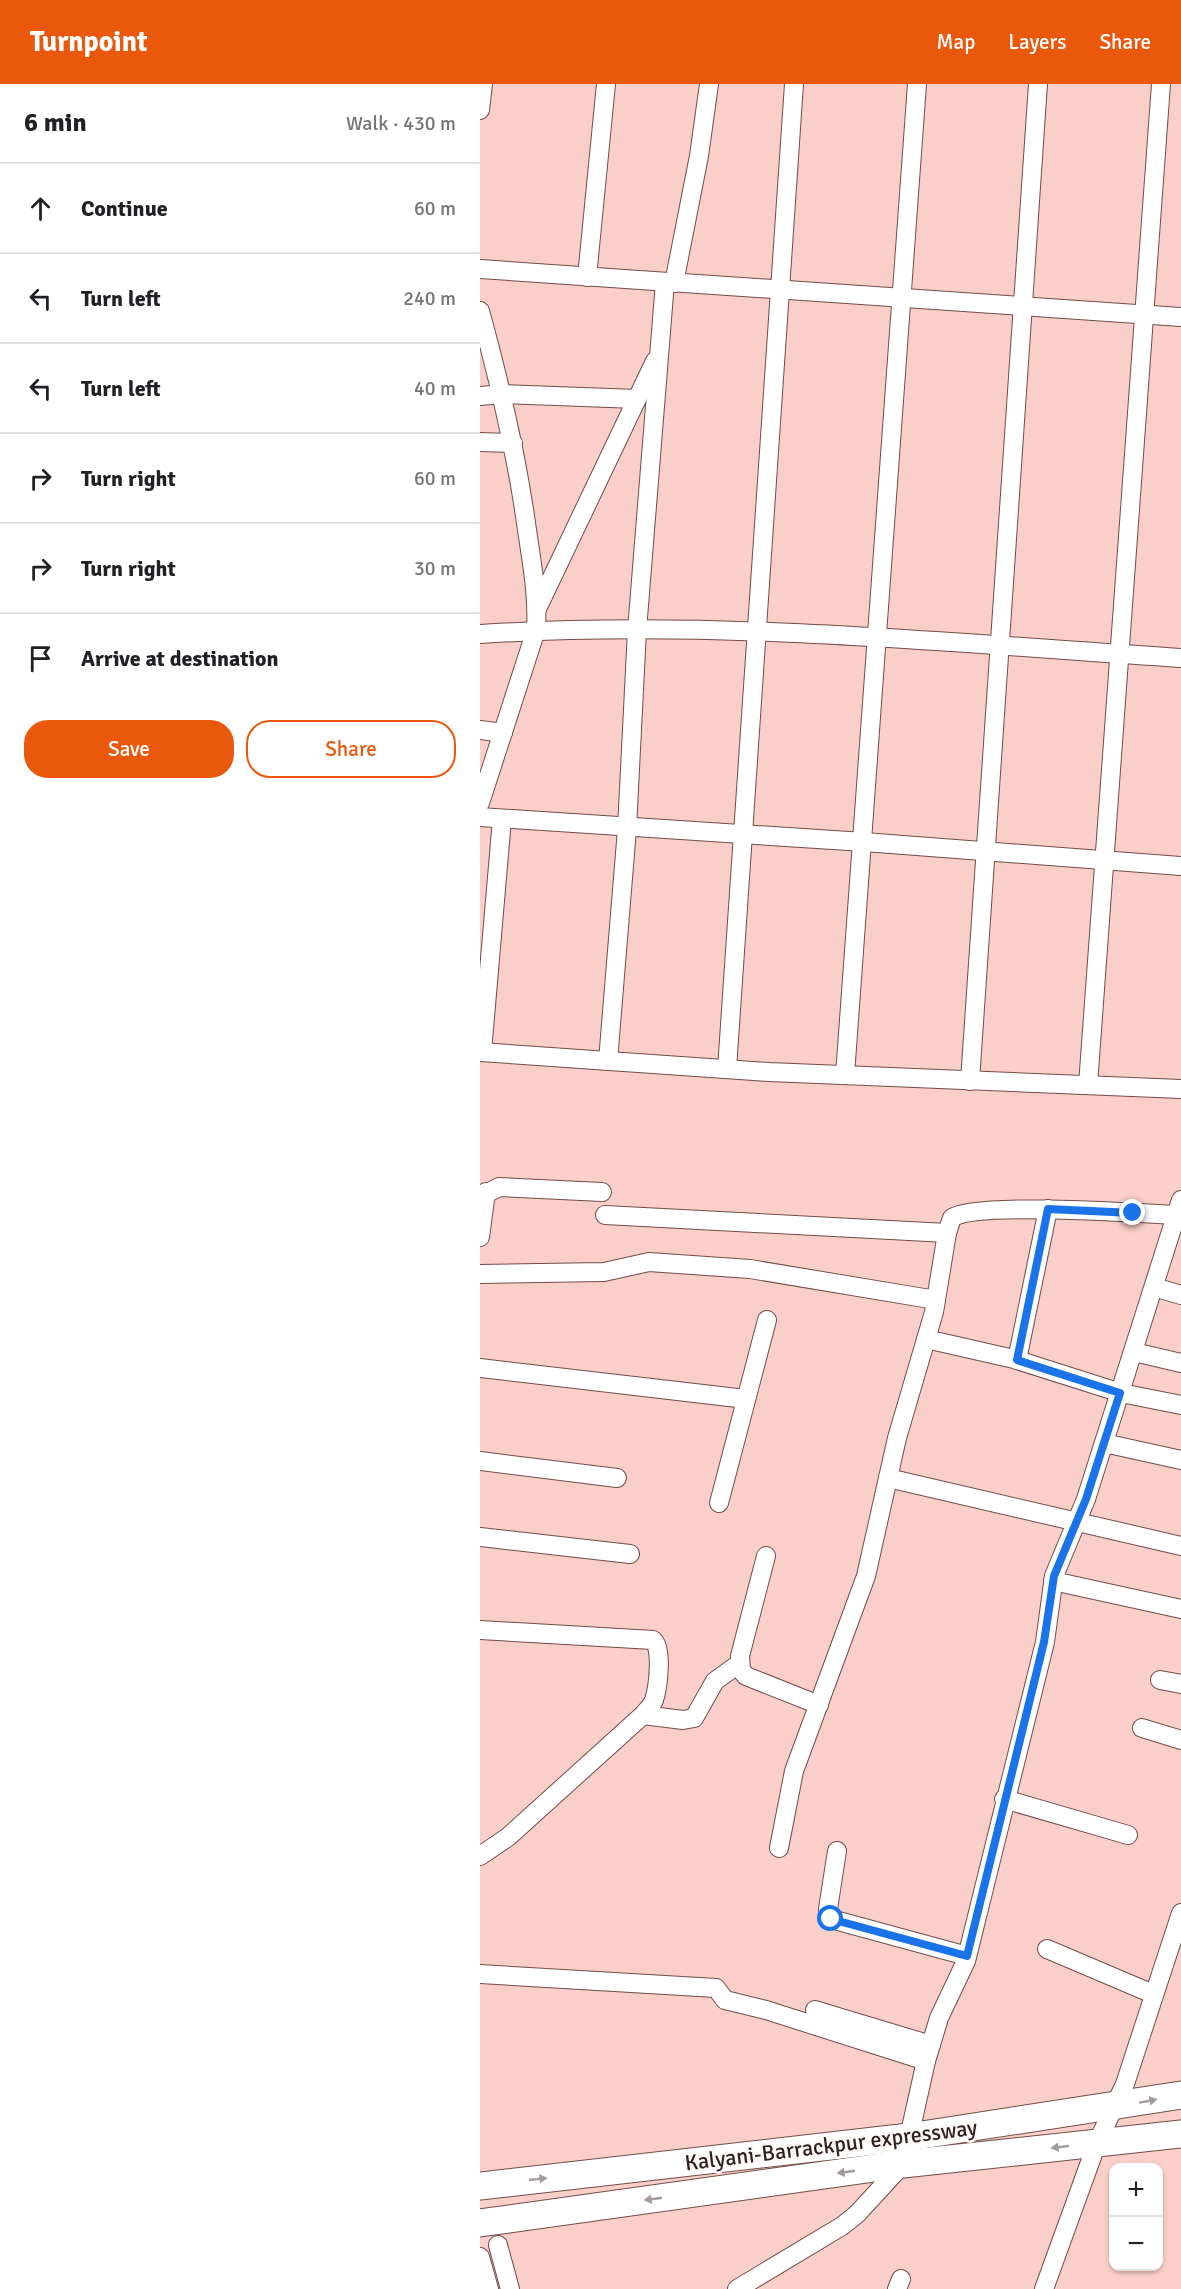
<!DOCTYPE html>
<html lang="en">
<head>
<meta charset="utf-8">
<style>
	body { margin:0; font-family:Signika,sans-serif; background:#f2f2f2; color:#202124 }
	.controls { position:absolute; right:18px; bottom:18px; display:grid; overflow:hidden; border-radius:12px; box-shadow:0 2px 4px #0004 }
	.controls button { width:54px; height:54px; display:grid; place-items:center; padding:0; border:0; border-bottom:2px solid #e0e0e0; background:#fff; color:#202124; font:30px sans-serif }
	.stop { position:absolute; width:18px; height:18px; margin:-14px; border:4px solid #1a73e8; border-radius:50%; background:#fff }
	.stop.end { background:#1a73e8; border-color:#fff; box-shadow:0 2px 6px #0008 }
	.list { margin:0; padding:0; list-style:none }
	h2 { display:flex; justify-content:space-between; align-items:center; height:78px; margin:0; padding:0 24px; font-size:26px }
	h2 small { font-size:20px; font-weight:400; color:#757577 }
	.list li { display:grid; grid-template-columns:39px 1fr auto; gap:18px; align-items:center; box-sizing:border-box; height:90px; padding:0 24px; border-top:2px solid #e0e0e0 }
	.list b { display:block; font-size:22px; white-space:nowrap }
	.list em { font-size:20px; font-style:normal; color:#757577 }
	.actions { display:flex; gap:12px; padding:18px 24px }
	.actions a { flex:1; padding:14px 0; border:2px solid #ea580c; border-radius:24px; text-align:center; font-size:21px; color:#ea580c }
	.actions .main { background:#ea580c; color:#fff }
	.icon { flex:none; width:33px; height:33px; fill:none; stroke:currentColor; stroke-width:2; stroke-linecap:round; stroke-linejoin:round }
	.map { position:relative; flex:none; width:701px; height:2205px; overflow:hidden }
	header { display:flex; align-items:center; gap:36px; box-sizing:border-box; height:84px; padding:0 30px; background:#ea580c; color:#fff }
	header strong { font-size:28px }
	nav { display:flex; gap:33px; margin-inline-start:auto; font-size:21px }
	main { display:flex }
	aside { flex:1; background:#fff }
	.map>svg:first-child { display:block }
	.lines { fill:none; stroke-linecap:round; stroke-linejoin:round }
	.minor-casing { stroke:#714c48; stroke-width:20 }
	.highway-casing { stroke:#714c48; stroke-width:29 }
	.minor { stroke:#fff; stroke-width:18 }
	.highway { stroke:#fff; stroke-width:27 }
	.oneway { fill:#a29b9a }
	.route { stroke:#1a73e8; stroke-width:8 }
	.labels { text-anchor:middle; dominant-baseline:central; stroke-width:5; stroke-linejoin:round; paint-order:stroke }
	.street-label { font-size:22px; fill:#30201f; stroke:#fffafa }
</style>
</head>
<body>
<header>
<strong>Turnpoint</strong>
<nav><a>Map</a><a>Layers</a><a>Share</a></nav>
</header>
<main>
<aside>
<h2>6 min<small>Walk · 430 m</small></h2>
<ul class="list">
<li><svg class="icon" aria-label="ahead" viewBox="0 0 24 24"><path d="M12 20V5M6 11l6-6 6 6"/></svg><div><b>Continue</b></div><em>60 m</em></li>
<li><svg class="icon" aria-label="left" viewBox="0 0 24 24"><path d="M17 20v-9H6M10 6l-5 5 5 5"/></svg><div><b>Turn left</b></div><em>240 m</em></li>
<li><svg class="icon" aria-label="left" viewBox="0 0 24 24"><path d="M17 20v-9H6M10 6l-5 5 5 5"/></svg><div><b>Turn left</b></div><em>40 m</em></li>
<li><svg class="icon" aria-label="right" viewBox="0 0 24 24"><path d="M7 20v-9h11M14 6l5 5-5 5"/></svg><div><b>Turn right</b></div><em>60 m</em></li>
<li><svg class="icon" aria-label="right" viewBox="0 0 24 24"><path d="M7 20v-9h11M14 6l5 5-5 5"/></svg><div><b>Turn right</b></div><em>30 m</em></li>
<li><svg class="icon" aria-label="arrive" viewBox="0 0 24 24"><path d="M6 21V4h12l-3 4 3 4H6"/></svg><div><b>Arrive at destination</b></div></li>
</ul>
<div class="actions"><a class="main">Save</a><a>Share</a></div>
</aside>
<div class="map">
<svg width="701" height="2205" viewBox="0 0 701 2205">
	<rect width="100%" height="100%" fill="#facfc9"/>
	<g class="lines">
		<defs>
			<g id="minor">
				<polyline points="0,26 3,0"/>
				<polyline points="0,185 701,233"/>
				<polyline points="107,193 126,0"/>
				<polyline points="194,199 219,72 229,0"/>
				<path d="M 0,227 C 20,300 37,372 47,446 C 52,480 58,512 56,546 L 0,719"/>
				<polyline points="0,312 23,310 157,315"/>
				<polyline points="0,358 33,359"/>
				<polyline points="57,525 175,277"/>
				<path d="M 0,550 C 233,535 468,559 701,574"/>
				<polyline points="0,646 23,649"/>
				<polyline points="0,733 384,758 701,782"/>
				<polyline points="0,968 289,988 701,1005"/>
				<polyline points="2,968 22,735"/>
				<polyline points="128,977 147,745 157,546 185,198"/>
				<polyline points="247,985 314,0"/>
				<polyline points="365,991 437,0"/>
				<polyline points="490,997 558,0"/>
				<polyline points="608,1001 681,0"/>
				<polyline points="0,1113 19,1103 122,1108"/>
				<polyline points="125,1131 467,1149"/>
				<polyline points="0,1153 6,1108"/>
				<polyline points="0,1190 124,1188 169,1178 270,1185 456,1216"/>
				<polyline points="674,1203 701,1211"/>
				<polyline points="446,1255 534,1275 641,1309 701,1321"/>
				<polyline points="654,1268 701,1279"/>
				<polyline points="537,1276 568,1125"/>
				<polyline points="0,1284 266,1315"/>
				<polyline points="624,1359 701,1376"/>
				<polyline points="0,1377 137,1394"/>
				<polyline points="408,1394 701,1462"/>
				<polyline points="239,1419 287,1236"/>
				<polyline points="0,1453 150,1470"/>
				<polyline points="286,1472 260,1572 261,1586 266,1592 339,1621"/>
				<polyline points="573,1497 701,1525"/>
				<path d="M 0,1546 L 173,1556 C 183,1564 178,1604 174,1616 C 172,1622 167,1626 163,1631 L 28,1753 L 0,1772"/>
				<polyline points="680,1596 701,1600"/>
				<polyline points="163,1631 203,1636 214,1634 235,1597 260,1579"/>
				<polyline points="662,1644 701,1656"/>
				<polyline points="524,1715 648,1751"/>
				<path d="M 299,1764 L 314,1687 L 386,1492 L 417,1354 L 454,1228 L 467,1149 L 472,1134 C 494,1118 660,1129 696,1131"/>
				<polyline points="357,1767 348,1825 351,1835 487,1872"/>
				<polyline points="567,1865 673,1910"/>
				<polyline points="0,1890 236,1904 245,1916 286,1926 446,1977"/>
				<polyline points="335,1926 451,1961"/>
				<polyline points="18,2161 30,2205"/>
				<polyline points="0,2173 9,2205"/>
				<polyline points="257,2205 362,2142 377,2130 423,2080 446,1977 459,1934 486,1877 565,1558 574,1492 606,1415 701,1116"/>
				<polyline points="417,2205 421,2195"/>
				<polyline points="564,2205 617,2059 645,2000 701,1829"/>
			</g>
			<g id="highway">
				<polyline points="0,2102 429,2053 701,2011"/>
				<polyline points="0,2139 423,2080 701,2050"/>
			</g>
		</defs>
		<use href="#minor" class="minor-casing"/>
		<use href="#highway" class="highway-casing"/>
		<use href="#minor" class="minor"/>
		<use href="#highway" class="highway"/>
	</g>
	<defs><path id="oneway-solid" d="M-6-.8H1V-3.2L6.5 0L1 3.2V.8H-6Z" transform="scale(1.5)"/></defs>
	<g class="oneway">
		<use href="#oneway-solid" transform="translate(668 2017) rotate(-10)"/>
		<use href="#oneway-solid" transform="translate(580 2063) rotate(174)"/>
		<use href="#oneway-solid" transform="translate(366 2088) rotate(172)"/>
		<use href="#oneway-solid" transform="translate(58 2095) rotate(-6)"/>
		<use href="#oneway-solid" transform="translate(173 2115) rotate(172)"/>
	</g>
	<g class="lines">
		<polyline class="route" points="351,1835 487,1872 564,1558 574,1492 606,1415 640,1309 537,1276 568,1125 653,1129"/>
	</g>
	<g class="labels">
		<g class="street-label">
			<text transform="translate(351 2061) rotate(-7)">Kalyani-Barrackpur expressway</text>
		</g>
	</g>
</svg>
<div class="controls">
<button>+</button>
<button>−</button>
</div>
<div class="stop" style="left:351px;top:1835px"></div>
<div class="stop end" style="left:653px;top:1129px"></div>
</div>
</main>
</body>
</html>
